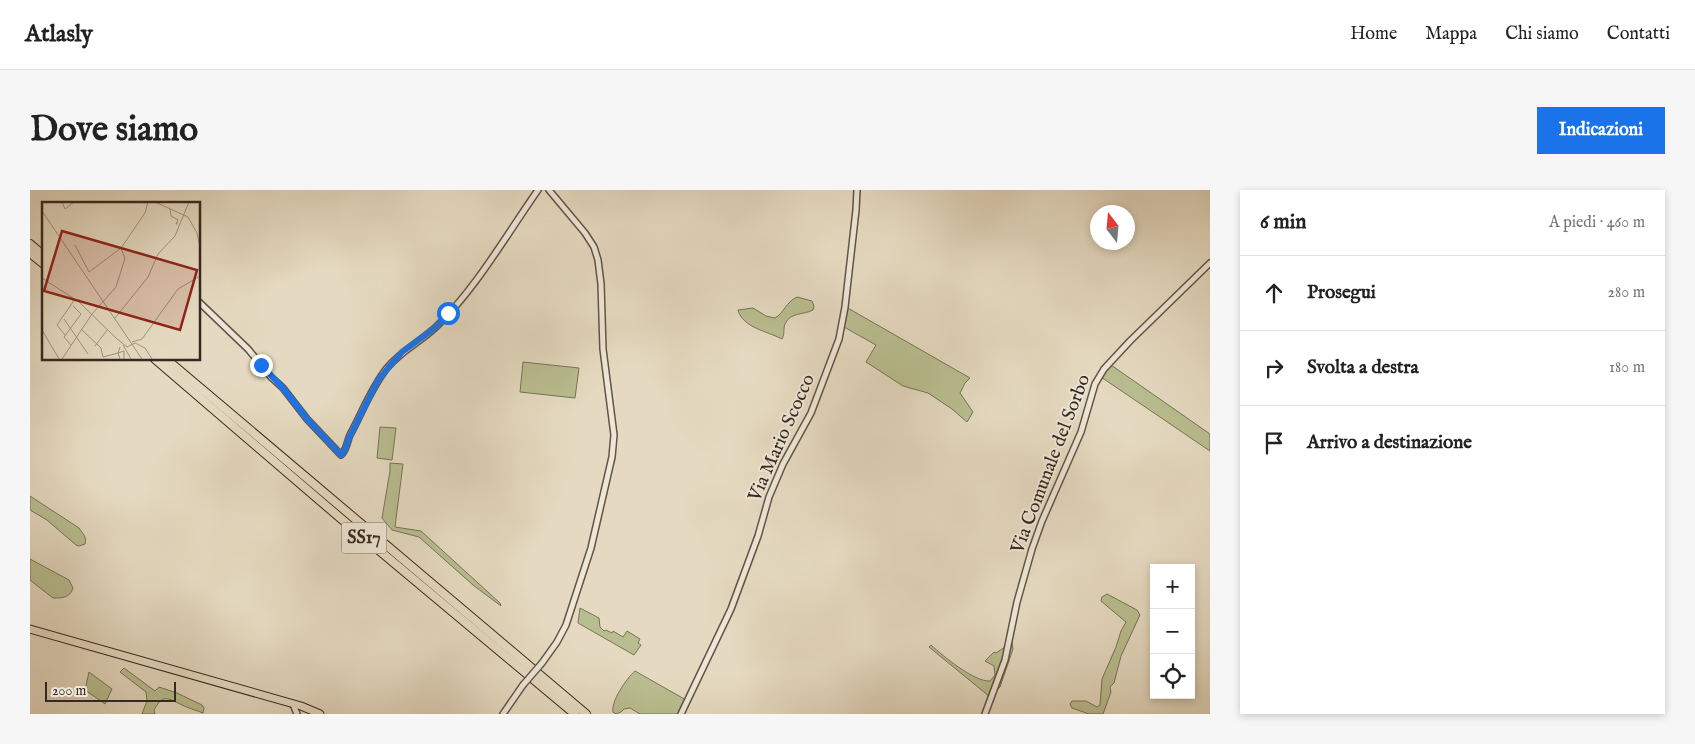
<!DOCTYPE html>
<html lang="it">
<head>
<meta charset="utf-8">
<style>
	body { margin:0; font-family:"IM FELL English",serif; background:#f6f6f6; color:#222 }
	.controls { position:absolute; right:15px; bottom:15px; display:grid; overflow:hidden; border-radius:0px; box-shadow:0 2px 8px #0003 }
	.controls button { width:45px; height:45px; display:grid; place-items:center; padding:0; border:0; border-bottom:1px solid #e0e0e0; background:#fff; color:#222; font:25px sans-serif }
	.compass { position:absolute; left:1060px; top:15px; width:45px; height:45px; border-radius:50%; background:#fff; box-shadow:0 2px 8px #0003; rotate:344deg }
	.scale { position:absolute; left:15px; bottom:12px; width:131px; box-sizing:border-box; padding-left:5px; border:2px solid #372820; border-top:0; font-size:14px; line-height:18px; white-space:nowrap; color:#372820; -webkit-text-stroke:4px #eee7d7; paint-order:stroke }
	.stop { position:absolute; width:15px; height:15px; margin:-11px; border:4px solid #1a73e8; border-radius:50%; background:#fff }
	.stop.end { background:#1a73e8; border-color:#fff; box-shadow:0 1px 5px #0008 }
	.list { margin:0; padding:0; list-style:none }
	h2 { display:flex; justify-content:space-between; align-items:center; height:65px; margin:0; padding:0 20px; font-size:21px }
	h2 small { font-size:16px; font-weight:400; color:#767676 }
	.list li { display:grid; grid-template-columns:32px 1fr auto; gap:15px; align-items:center; box-sizing:border-box; height:75px; padding:0 20px; border-top:1px solid #e0e0e0 }
	.list b { display:block; font-size:19px; white-space:nowrap }
	.list em { font-size:16px; font-style:normal; color:#767676 }
	.icon { flex:none; width:28px; height:28px; fill:none; stroke:currentColor; stroke-width:2; stroke-linecap:round; stroke-linejoin:round }
	.map { position:relative; flex:none; width:1180px; height:524px; overflow:hidden; border-radius:0px }
	header { display:flex; align-items:center; gap:30px; box-sizing:border-box; height:70px; padding:0 25px; background:#fff; border-bottom:1px solid #e0e0e0 }
	header strong { font-size:24px }
	nav { display:flex; gap:28px; margin-inline-start:auto; font-size:18px }
	.intro { display:flex; align-items:center; justify-content:space-between; box-sizing:border-box; height:120px; padding:0 30px }
	h1 { margin:0; font-size:35px }
	.button { padding:12px 22px; border-radius:0px; background:#1a73e8; color:#fff; font-size:18px; font-weight:700 }
	main { display:flex; gap:30px; padding:0 30px }
	aside { flex:1; background:#fff; border-radius:0px; box-shadow:0 2px 8px #0003 }
	.map>svg:first-child { display:block }
	.green { fill:#b9be90; stroke:#787358 }
	.lines { fill:none; stroke-linecap:round; stroke-linejoin:round }
	.minor-casing { stroke:#625448; stroke-width:8 }
	.major-casing { stroke:#372820; stroke-width:9 }
	.highway-casing { stroke:#372820; stroke-width:10 }
	.minor { stroke:#eee7d7; stroke-width:5 }
	.major { stroke:#e5dac1; stroke-width:7 }
	.highway { stroke:#e5dac1; stroke-width:8 }
	.minor-bridge-casing { stroke:#625448; stroke-width:8; stroke-linecap:butt }
	.minor-bridge { stroke:#eee7d7; stroke-width:5 }
	.route { stroke:#1a73e8; stroke-width:6 }
	.labels { text-anchor:middle; dominant-baseline:central; stroke-width:4; stroke-linejoin:round; paint-order:stroke }
	.shield { fill:#eee7d7; stroke:#6e6157; stroke-width:1 }
	.shield-label { font-size:18px; font-weight:bold; fill:#372820 }
	.street-label { font-size:19px; fill:#372820; stroke:#eee7d7 }
	.inset-road { fill:none; stroke:#9f9381; stroke-width:1 }
	.view { fill:#8f2418; fill-opacity:0.15; stroke:#8f2418; stroke-width:2.5 }
	.inset-edge { fill:none; stroke:#372820; stroke-width:2.5 }
</style>
</head>
<body>
<header>
<strong>Atlasly</strong>
<nav><a>Home</a><a>Mappa</a><a>Chi siamo</a><a>Contatti</a></nav>
</header>
<div class="intro"><h1>Dove siamo</h1><a class="button">Indicazioni</a></div>
<main>
<div class="map">
<svg width="1180" height="524" viewBox="0 0 1180 524">
	<rect width="100%" height="100%" fill="#e5dac1"/>
	<filter id="stains"><feTurbulence type="fractalNoise" baseFrequency=".004" numOctaves="4"/><feColorMatrix values="0 0 0 0 .2 0 0 0 0 .09 0 0 0 0 .02 0 0 0 .5 -.17"/></filter>
	<radialGradient id="worn" r=".72"><stop offset=".6" stop-color="#630" stop-opacity="0"/><stop offset="1" stop-color="#630" stop-opacity=".3"/></radialGradient>
	<g class="green">
		<path d="M 767,107 L 782,111 L 784,116 L 783,120 C 774,125 760,122 755,134 C 753,139 755,144 752,149 C 737,141 713,138 708,120 L 723,118 L 736,126 L 745,128 C 754,123 756,112 767,107 Z"/>
		<polygon points="816,117 940,188 935,193 930,203 943,222 937,232 922,219 898,203 873,196 836,172 846,155 814,137"/>
		<polygon points="493,172 549,178 545,208 490,202"/>
		<polygon points="1081,175 1180,244 1180,261 1071,187"/>
		<polygon points="350,237 366,238 362,270 347,268"/>
		<polygon points="360,273 373,274 365,337 391,341 470,413 471,416 443,395 389,347 362,340 352,328 360,281"/>
		<path d="M 0,306 L 49,338 C 53,344 57,347 55,354 L 49,356 L 46,355 L 17,330 L 0,320 Z"/>
		<path d="M 0,369 L 39,390 L 43,398 C 40,408 32,408 23,408 L 0,390 Z"/>
		<polygon points="1077,404 1107,420 1110,425 1091,466 1084,493 1080,497 1081,502 1073,524 1059,524 1042,518 1040,514 1042,511 1056,511 1067,517 1070,515 1072,489 1086,457 1091,441 1096,432 1071,411 1072,407"/>
		<polygon points="550,418 569,428 570,437 574,441 576,440 582,443 583,441 593,447 597,441 610,449 608,453 611,455 604,465 548,433"/>
		<path d="M 977,452 L 982,452 L 983,459 L 970,497 L 960,507 L 899,457 L 901,455 C 913,466 944,492 960,491 L 965,485 L 964,476 L 955,471 L 964,462 L 966,463 L 975,457 Z"/>
		<path d="M 94,478 L 125,501 L 129,497 L 147,503 L 172,515 L 174,518 L 173,523 C 166,520 157,518 150,514 C 137,508 133,504 124,520 L 125,524 L 112,524 L 117,511 L 116,502 L 90,482 Z"/>
		<path d="M 605,481 L 656,510 L 650,524 L 610,524 L 600,518 L 594,519 L 591,522 L 586,524 L 583,522 C 581,511 596,489 605,481 Z"/>
		<polygon points="59,482 82,499 75,514 55,500"/>
	</g>
	<g class="lines">
		<defs>
			<g id="minor">
				<path d="M 169,112 L 218,159 L 241,187 L 253,198 L 277,229 L 311,265 C 317,260 317,251 320,245 C 332,223 341,198 357,178 C 371,161 390,152 406,137 C 445,100 477,44 508,0"/>
				<polyline points="512,473 527,452 536,435 561,358 582,267 584,245 573,159 571,94 568,70 564,57 555,43 519,0"/>
				<polyline points="263,514 267,524"/>
				<polyline points="473,524 493,495"/>
				<polyline points="651,524 701,419 728,346 739,307 753,274 781,223 809,149 815,117 826,20 827,0"/>
				<polyline points="955,524 975,470 987,412 1002,359 1012,331 1051,242 1065,194 1074,179 1100,151 1180,73"/>
			</g>
			<polyline id="major" points="0,439 271,516 290,524"/>
			<g id="highway">
				<polyline points="0,54 14,66"/>
				<polyline points="0,63 14,74"/>
				<polyline points="125,169 308,326 545,524"/>
				<polyline points="136,169 556,524"/>
			</g>
		</defs>
		<use href="#minor" class="minor-casing"/>
		<use href="#major" class="major-casing"/>
		<use href="#highway" class="highway-casing"/>
		<use href="#minor" class="minor"/>
		<use href="#major" class="major"/>
		<use href="#highway" class="highway"/>
		<defs>
			<polyline id="minor-bridge" points="493,495 512,473"/>
		</defs>
		<use href="#minor-bridge" class="minor-bridge-casing"/>
		<use href="#minor-bridge" class="minor-bridge"/>
	</g>
	<g class="lines">
		<polyline class="route" points="231,175 253,198 277,229 311,265 314,262 319,248 347,192 358,178 372,162 406,137 418,123"/>
	</g>
	<g class="labels">
		<rect class="shield" x="311.5" y="332.5" width="45" height="31" rx="4"/>
		<g class="shield-label">
			<text x="334" y="348">SS17</text>
		</g>
		<g class="street-label">
			<text transform="translate(752 248) rotate(-66)">Via Mario Scocco</text>
			<text transform="translate(1021 274) rotate(-69)">Via Comunale del Sorbo</text>
		</g>
	</g>
	<g transform="translate(12 12)">
		<rect width="158" height="158" fill="#e5dac1"/>
		<path class="inset-road" d="M 20,0 L 23,7 L 32,0M 113,0 L 146,15 L 155,31 L 158,45M 128,7 L 129,14 L 136,18 L 134,22 L 135,22 L 135,20M 0,9 L 100,157M 33,43 L 47,70 L 79,46M 0,76 L 37,100 L 74,136M 73,116 L 106,75 L 116,52 L 133,34 L 147,0M 22,117 L 46,152M 39,127 L 59,146 L 61,155 L 76,151 L 78,157M 0,128 L 17,157M 23,133 L 15,123 L 33,97M 74,136 L 85,145 L 93,141 L 103,146 L 110,157M 90,140 L 100,137 L 136,87 L 158,74M 29,143 L 22,135 L 39,112 L 31,104M 81,143 L 89,157M 53,144 L 65,128M 78,145 L 76,151 L 82,149 L 82,157M 20,157 L 50,112 L 74,85 L 83,56 L 79,46 L 103,11 L 106,0"/>
		<path class="view" d="M 20,29 L 155,68 L 138,128 L 2,89 Z"/>
		<rect width="158" height="158" class="inset-edge"/>
	</g>
	<rect width="100%" height="100%" filter="url(#stains)"/>
	<rect width="100%" height="100%" fill="url(#worn)"/>
</svg>
<div class="controls">
<button>+</button>
<button>−</button>
<button><svg class="icon" aria-label="locate" viewBox="0 0 24 24"><circle cx="12" cy="12" r="6"/><path d="M12 2v4M12 18v4M2 12h4M18 12h4"/></svg></button>
</div>
<svg class="compass" viewBox="-18 -18 36 36"><path d="M0-13l5 13h-10z" fill="#e53935"/><path d="M0 13l5-13h-10z" fill="#767676"/></svg>
<div class="scale">200 m</div>
<div class="stop" style="left:418px;top:123px"></div>
<div class="stop end" style="left:231px;top:175px"></div>
</div>
<aside>
<h2>6 min<small>A piedi · 460 m</small></h2>
<ul class="list">
<li><svg class="icon" aria-label="ahead" viewBox="0 0 24 24"><path d="M12 20V5M6 11l6-6 6 6"/></svg><div><b>Prosegui</b></div><em>280 m</em></li>
<li><svg class="icon" aria-label="right" viewBox="0 0 24 24"><path d="M7 20v-9h11M14 6l5 5-5 5"/></svg><div><b>Svolta a destra</b></div><em>180 m</em></li>
<li><svg class="icon" aria-label="arrive" viewBox="0 0 24 24"><path d="M6 21V4h12l-3 4 3 4H6"/></svg><div><b>Arrivo a destinazione</b></div></li>
</ul>
</aside>
</main>
</body>
</html>
